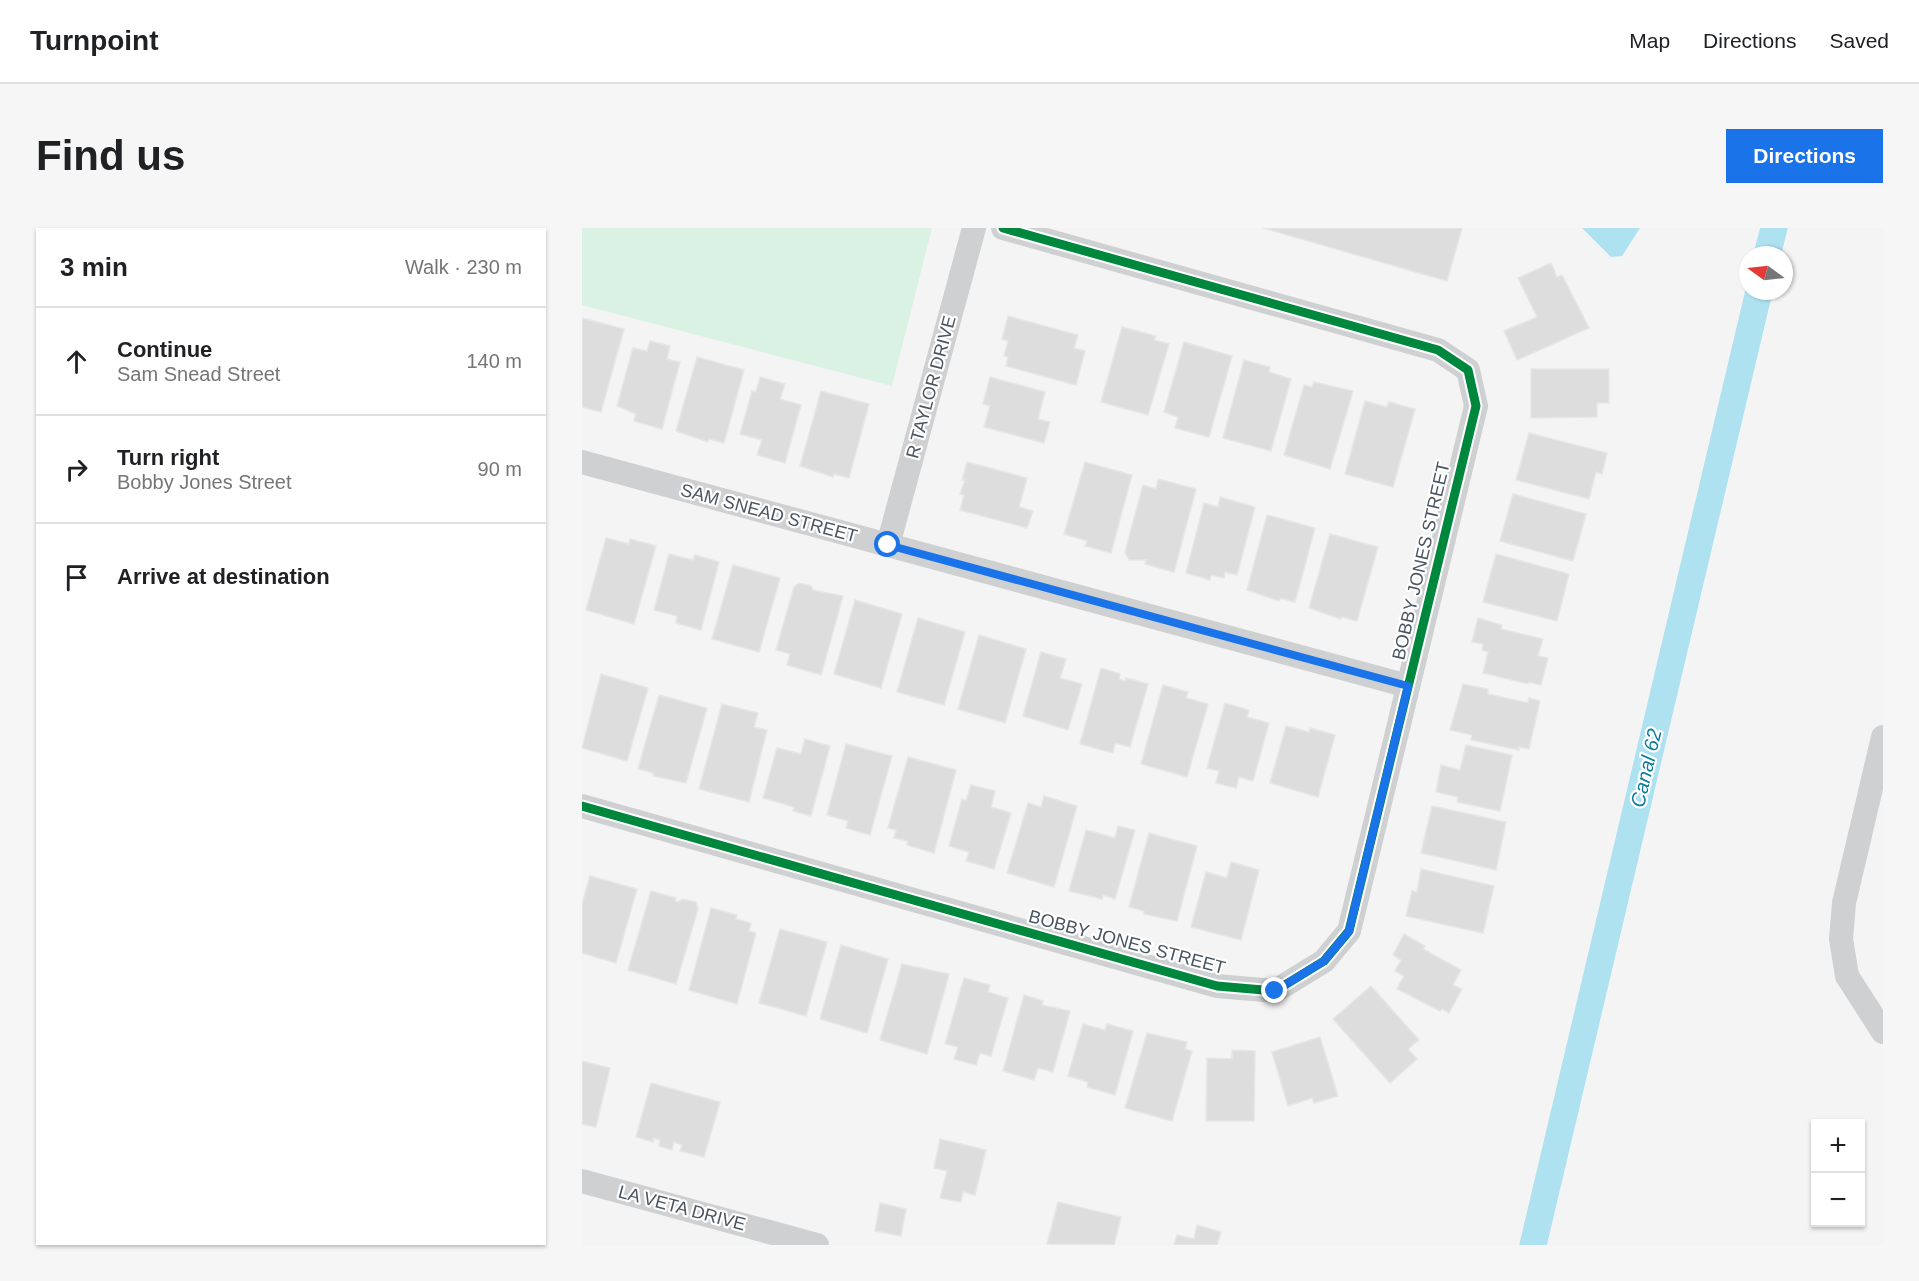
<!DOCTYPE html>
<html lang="en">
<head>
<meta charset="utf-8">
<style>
	body { margin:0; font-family:Arial,sans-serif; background:#f6f6f6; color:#202124 }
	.controls { position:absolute; right:18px; bottom:18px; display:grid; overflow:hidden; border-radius:0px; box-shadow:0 2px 4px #0004 }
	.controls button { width:54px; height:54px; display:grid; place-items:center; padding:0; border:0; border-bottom:2px solid #e0e0e0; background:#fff; color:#202124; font:30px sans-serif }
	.compass { position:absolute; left:1157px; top:18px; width:54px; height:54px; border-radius:50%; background:#fff; box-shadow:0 2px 4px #0004; rotate:285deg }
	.stop { position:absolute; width:18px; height:18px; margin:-14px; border:4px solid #1a73e8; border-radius:50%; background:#fff }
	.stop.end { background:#1a73e8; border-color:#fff; box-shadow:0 2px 6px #0008 }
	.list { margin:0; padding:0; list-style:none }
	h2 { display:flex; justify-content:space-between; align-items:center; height:78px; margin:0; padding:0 24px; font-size:26px }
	h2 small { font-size:20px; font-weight:400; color:#757577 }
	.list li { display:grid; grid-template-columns:39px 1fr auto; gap:18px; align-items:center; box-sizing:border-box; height:108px; padding:0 24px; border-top:2px solid #e0e0e0 }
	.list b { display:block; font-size:22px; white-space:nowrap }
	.list p { margin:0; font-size:20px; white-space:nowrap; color:#757577 }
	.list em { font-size:20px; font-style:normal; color:#757577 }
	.icon { flex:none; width:33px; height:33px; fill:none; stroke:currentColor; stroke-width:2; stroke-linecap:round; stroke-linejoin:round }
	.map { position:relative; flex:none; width:1301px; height:1017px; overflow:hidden; border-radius:0px }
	header { display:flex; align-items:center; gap:36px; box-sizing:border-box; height:84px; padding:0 30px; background:#fff; border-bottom:2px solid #e0e0e0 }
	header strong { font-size:28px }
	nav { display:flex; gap:33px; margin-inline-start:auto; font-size:21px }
	.intro { display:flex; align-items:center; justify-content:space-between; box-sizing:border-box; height:144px; padding:0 36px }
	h1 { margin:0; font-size:42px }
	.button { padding:15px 27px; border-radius:0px; background:#1a73e8; color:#fff; font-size:21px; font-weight:700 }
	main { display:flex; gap:36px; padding:0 36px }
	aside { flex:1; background:#fff; border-radius:0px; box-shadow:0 2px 4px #0004 }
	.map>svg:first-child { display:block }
	.green { fill:#d9f2e3 }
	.water { fill:#aee2f0 }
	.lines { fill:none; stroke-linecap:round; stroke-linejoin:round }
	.canal { stroke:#aee2f0; stroke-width:27 }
	.building { fill:#ddddde; stroke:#e5e6e7; stroke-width:1.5 }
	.street { stroke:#ced0d2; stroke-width:24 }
	.cycleway-casing { stroke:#fff; stroke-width:13 }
	.cycleway { stroke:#00873e; stroke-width:9 }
	.route { stroke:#1a73e8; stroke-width:8 }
	.labels { text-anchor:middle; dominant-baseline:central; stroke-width:4.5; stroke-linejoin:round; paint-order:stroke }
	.street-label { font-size:18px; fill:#4a5661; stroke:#fff }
	.water-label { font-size:20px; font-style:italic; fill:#0c7c9b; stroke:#fff }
</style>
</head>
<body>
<header>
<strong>Turnpoint</strong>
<nav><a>Map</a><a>Directions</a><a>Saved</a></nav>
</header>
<div class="intro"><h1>Find us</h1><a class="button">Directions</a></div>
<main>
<aside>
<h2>3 min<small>Walk · 230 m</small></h2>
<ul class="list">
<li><svg class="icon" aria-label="ahead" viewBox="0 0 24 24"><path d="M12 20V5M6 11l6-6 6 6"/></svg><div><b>Continue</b><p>Sam Snead Street</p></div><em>140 m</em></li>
<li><svg class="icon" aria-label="right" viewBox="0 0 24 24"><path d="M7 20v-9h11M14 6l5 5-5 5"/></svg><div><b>Turn right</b><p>Bobby Jones Street</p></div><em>90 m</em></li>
<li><svg class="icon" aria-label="arrive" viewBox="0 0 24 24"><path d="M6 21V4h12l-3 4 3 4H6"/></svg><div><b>Arrive at destination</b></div></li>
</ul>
</aside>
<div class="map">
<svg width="1301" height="1017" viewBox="0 0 1301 1017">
	<rect width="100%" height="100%" fill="#f4f4f4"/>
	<polygon class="green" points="0,0 350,0 310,158 0,77"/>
	<polygon class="water" points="1000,0 1058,0 1040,28 1029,29"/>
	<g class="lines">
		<g class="canal">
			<polyline points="1185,27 1192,0"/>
			<polyline points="951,1017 1177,63"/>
		</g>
	</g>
	<g class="building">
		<polygon points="681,0 880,0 865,53"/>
		<polygon points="969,35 975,49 980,47 1007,100 935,132 922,103 955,89 936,50"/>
		<polygon points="426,88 496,107 492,120 503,123 494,157 424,138 426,129 422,128 426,113 420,111"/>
		<polygon points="0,90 42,101 19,184 0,179"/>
		<polygon points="540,99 574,108 572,112 587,116 566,187 519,174"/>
		<polygon points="68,113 88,118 85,131 98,134 80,201 52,193 54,186 35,178 51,120 65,123"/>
		<polygon points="602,114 650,128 627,209 593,200 596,189 582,184"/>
		<polygon points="115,129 162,142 142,215 127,211 126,214 94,203"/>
		<polygon points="662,132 688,139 687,144 709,151 689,223 641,210"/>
		<polygon points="949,141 1027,141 1027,175 1015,175 1015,189 949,190"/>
		<polygon points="178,149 203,156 198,171 219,177 203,235 175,227 180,212 158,206 170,163 174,164"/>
		<polygon points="408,149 463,164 456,191 468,194 462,215 402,199 408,178 401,176"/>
		<polygon points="732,154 771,163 748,241 702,227 722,157 730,159"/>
		<polygon points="239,163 287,176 267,250 252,246 251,249 218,238"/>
		<polygon points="783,173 805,179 807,174 833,181 811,259 763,246"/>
		<polygon points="947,205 1025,225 1020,246 1014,244 1007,271 934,252"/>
		<polygon points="385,234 445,250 437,279 451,283 445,300 378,282 382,267 378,266 383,252 380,252"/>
		<polygon points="503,234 550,247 529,325 503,318 505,313 482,306"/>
		<polygon points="576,251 614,261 592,344 563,336 565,332 547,332 543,324 561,257 574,261"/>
		<polygon points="931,266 1004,286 991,333 918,313"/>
		<polygon points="638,269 673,279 655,347 643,344 642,350 629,347 628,352 604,345 622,275 636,279"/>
		<polygon points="685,287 733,300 713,374 698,370 697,373 665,362"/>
		<polygon points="748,306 796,319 775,393 760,389 759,391 727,380"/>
		<polygon points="24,310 47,316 48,311 74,318 52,396 4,382"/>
		<polygon points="87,326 111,332 113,327 137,334 119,402 94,395 95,388 72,382"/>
		<polygon points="914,326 987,346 975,393 901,374"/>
		<polygon points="151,337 198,350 177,424 130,411"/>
		<polygon points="217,355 229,358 231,362 261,368 239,447 205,437 208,426 194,422 212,359"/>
		<polygon points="273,372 320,386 299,460 252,446"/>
		<polygon points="336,390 383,404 362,477 315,464"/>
		<polygon points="896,390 920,397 919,401 961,411 956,428 966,430 959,457 947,454 946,456 901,445 906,424 900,422 901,416 890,414"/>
		<polygon points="397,407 444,421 423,495 376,481"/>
		<polygon points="459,424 484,431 478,450 500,456 486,502 441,488"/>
		<polygon points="519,440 538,446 537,451 543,453 544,450 566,456 548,519 533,515 531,525 498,516"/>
		<polygon points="19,446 66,460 45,533 0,520"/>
		<polygon points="881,456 906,461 906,466 946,475 947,470 958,473 947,521 937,519 937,522 889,512 890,507 868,502"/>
		<polygon points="581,457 606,464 604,470 626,476 605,549 559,536"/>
		<polygon points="77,467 125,480 104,555 71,548 72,545 56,541"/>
		<polygon points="643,475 667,482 665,489 687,495 671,553 657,549 654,560 634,555 637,543 625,540"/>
		<polygon points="140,476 176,485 172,499 185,502 167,574 117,561"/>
		<polygon points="704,498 727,504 728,500 753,507 736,569 688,555"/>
		<polygon points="223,511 248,518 229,588 211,583 212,579 181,570 195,520 219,526"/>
		<polygon points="264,516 310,528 288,607 264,600 266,593 245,587"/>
		<polygon points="884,517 930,527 918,583 875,574 876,569 854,564 859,537 878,542"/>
		<polygon points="326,529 374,542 352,625 325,617 326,613 312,610 314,602 306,600"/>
		<polygon points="389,557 413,563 409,579 429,585 412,641 384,633 387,624 367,618 380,571 384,573"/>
		<polygon points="462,568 495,578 472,659 425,645 446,575 459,579"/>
		<polygon points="850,578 924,594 914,642 839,625"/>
		<polygon points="536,598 553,602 533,671 521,667 520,671 487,663 504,602 533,610"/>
		<polygon points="567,605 615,618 595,693 562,686 562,683 547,679"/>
		<polygon points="649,634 677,642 659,712 609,699 624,644 645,650"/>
		<polygon points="839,641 912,658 901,705 824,688 830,663 835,664"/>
		<polygon points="8,648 55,661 34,735 0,725 0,676"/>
		<polygon points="69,663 94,670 93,673 96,674 101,671 114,674 116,681 94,756 46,742"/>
		<polygon points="129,680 155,687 154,691 169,695 167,703 174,705 155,776 107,762"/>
		<polygon points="198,701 245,714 224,788 177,775"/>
		<polygon points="822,706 843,718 841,721 879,742 871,757 880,761 867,785 860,781 858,783 815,761 822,748 813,743 819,732 811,727"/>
		<polygon points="259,717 306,731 285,805 238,791"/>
		<polygon points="320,736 367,746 345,826 298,812"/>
		<polygon points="382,750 408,757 406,764 426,770 409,828 398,825 394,837 372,831 376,819 363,816"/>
		<polygon points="789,758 837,812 826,821 835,831 808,855 751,791"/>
		<polygon points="442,767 461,773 460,777 488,783 471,844 456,840 452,852 421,843"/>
		<polygon points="501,796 523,802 525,796 551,803 533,867 505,859 506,854 486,848"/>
		<polygon points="565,805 605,814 603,821 610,823 590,893 543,880"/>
		<polygon points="738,809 756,868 732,875 730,870 706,878 690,824"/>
		<polygon points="650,822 673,823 672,893 624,893 625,830 650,831"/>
		<polygon points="0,833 28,840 14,899 0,896"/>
		<polygon points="69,855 138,874 122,929 98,923 100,917 92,914 90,922 77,918 78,912 72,910 71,914 54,909"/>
		<polygon points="358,911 404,922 393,967 381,964 379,974 358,970 365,943 352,940"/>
		<polygon points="476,974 539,989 532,1017 465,1016"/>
		<polygon points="298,975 324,981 319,1008 293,1003"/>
		<polygon points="615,997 639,1004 635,1017 592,1017 595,1007 612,1011"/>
	</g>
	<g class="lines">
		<g class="street">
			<polyline points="0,234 826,458"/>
			<polyline points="306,317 392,0"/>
			<polyline points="1301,509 1262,675 1259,711 1265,748 1301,804"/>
			<polyline points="0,578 635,758 693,763 742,733 767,703 894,178 886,142 856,122 421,0"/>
			<polyline points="0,953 235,1017"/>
		</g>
		<defs>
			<polyline id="cycleway" points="0,578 635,758 693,763 742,733 767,703 894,178 886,142 856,122 421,0"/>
		</defs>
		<use href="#cycleway" class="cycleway-casing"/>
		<use href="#cycleway" class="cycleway"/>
	</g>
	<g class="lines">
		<polyline class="route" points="306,317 826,458 767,703 742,733 693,763"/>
	</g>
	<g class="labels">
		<g class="street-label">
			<text transform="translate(349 159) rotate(-75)">R TAYLOR DRIVE</text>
			<text transform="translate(187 285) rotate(15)">SAM SNEAD STREET</text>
			<text transform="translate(839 333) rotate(-77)">BOBBY JONES STREET</text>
			<text transform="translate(545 714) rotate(15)">BOBBY JONES STREET</text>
			<text transform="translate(100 980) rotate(15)">LA VETA DRIVE</text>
		</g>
		<g class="water-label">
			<text transform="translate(1064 540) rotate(-77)">Canal 62</text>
		</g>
	</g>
</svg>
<div class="controls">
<button>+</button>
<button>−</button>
</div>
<svg class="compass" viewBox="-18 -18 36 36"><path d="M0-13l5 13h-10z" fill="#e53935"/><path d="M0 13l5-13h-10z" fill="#757577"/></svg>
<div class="stop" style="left:306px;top:317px"></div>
<div class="stop end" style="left:693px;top:763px"></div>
</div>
</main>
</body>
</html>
